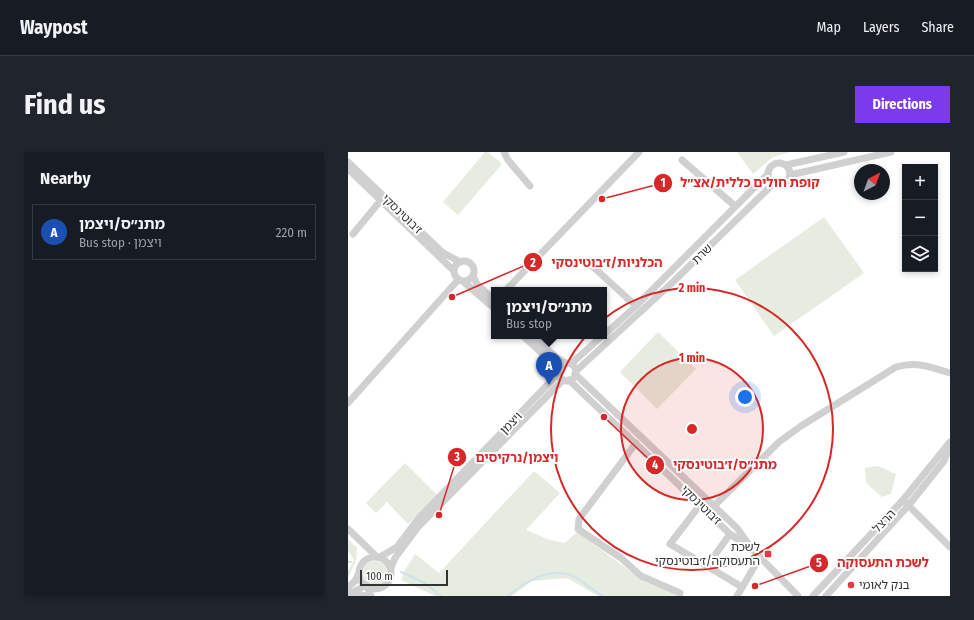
<!DOCTYPE html>
<html lang="en">
<head>
<meta charset="utf-8">
<style>
	body { margin:0; font-family:"Fira Sans Condensed","Noto Sans Hebrew",sans-serif; background:#20242c; color:#f1f3f6 }
	.controls { position:absolute; right:12px; top:12px; display:grid; overflow:hidden; border-radius:0px; box-shadow:0 2px 6px #0003 }
	.controls button { width:36px; height:36px; display:grid; place-items:center; padding:0; border:0; border-bottom:1px solid #363941; background:#171b24; color:#f1f3f6; font:20px sans-serif }
	.compass { position:absolute; left:506px; top:12px; width:36px; height:36px; border-radius:50%; background:#171b24; box-shadow:0 2px 6px #0003; rotate:41deg }
	.scale { position:absolute; left:12px; bottom:10px; width:88px; box-sizing:border-box; padding-left:4px; border:2px solid #333; border-top:0; font-size:11px; line-height:14px; white-space:nowrap; color:#333; -webkit-text-stroke:3px #fff; paint-order:stroke }
	.you { position:absolute; left:397px; top:245px; width:14px; height:14px; margin:-10px; border:3px solid #fff; border-radius:50%; background:#1a73e8; box-shadow:0 0 0 6px #1a73e833 }
	.badge { display:grid; place-items:center; width:26px; height:26px; border-radius:50%; background:#7c3aed; color:#fff; font-size:13px; font-weight:700 }
	.pin { position:absolute; translate:-50% -33px; filter:drop-shadow(0 1px 2px #0008) }
	.pin::after { content:''; position:absolute; top:21px; width:14px; height:12px; background:inherit; clip-path:polygon(0 0,100% 0,50% 100%) }
	.popup { position:absolute; left:143px; top:135px; width:116px; height:52px; box-sizing:border-box; display:grid; place-content:center; border-radius:0px; background:#171b24; filter:drop-shadow(0 1px 3px #0005); font-size:13px; white-space:nowrap; color:#9ea1a6 }
	.popup b { font-size:15px; color:#f1f3f6 }
	.popup::after { content:''; position:absolute; left:50%; top:100%; margin-left:-8px; border:8px solid transparent; border-top-color:#171b24 }
	.list { margin:0; padding:0; list-style:none }
	h2 { display:flex; justify-content:space-between; align-items:center; height:52px; margin:0; padding:0 16px; font-size:17px }
	h2 small { font-size:13px; font-weight:400; color:#9ea1a6 }
	.list li { display:grid; grid-template-columns:26px 1fr auto; gap:12px; align-items:center; box-sizing:border-box; height:56px; margin:0 8px 8px; padding:0 8px; border:1px solid #363941; border-radius:0px }
	.list b { display:block; font-size:15px; white-space:nowrap }
	.list p { margin:0; font-size:13px; white-space:nowrap; color:#9ea1a6 }
	.list em { font-size:13px; font-style:normal; color:#9ea1a6 }
	.icon { flex:none; width:22px; height:22px; fill:none; stroke:currentColor; stroke-width:2; stroke-linecap:round; stroke-linejoin:round }
	.map { position:relative; flex:none; width:602px; height:444px; overflow:hidden; border-radius:0px }
	header { display:flex; align-items:center; gap:24px; box-sizing:border-box; height:56px; padding:0 20px; background:#171b24; border-bottom:1px solid #363941 }
	header strong { font-size:19px }
	nav { display:flex; gap:22px; margin-inline-start:auto; font-size:14px }
	.intro { display:flex; align-items:center; justify-content:space-between; box-sizing:border-box; height:96px; padding:0 24px }
	h1 { margin:0; font-size:28px }
	.button { padding:10px 18px; border-radius:0px; background:#7c3aed; color:#fff; font-size:14px; font-weight:700 }
	main { display:flex; gap:24px; padding:0 24px }
	aside { flex:1; background:#171b24; border-radius:0px; box-shadow:0 2px 6px #0003 }
	.map>svg:first-child { display:block }
	.green { fill:#e6ecdf }
	.lines { fill:none; stroke-linecap:round; stroke-linejoin:round }
	.stream { stroke:#cfe2ee; stroke-width:2 }
	.minor { stroke:#d0d0d0; stroke-width:7 }
	.ring { fill:none; stroke:#d62828; stroke-width:2 }
	.poi-dot { fill:#e63946; stroke:#fff; stroke-width:1.5 }
	.labels { text-anchor:middle; dominant-baseline:central; stroke-width:4; stroke-linejoin:round; paint-order:stroke }
	.street-label { font-size:12px; fill:#333; stroke:#fff }
	.poi-label { font-size:12px; fill:#333; stroke:#fff; text-anchor:end }
	.centre { fill:#d62828; stroke:#fff; stroke-width:2 }
	.ring-label { font-size:12px; text-anchor:middle; font-weight:bold; fill:#d62828; stroke:#fff; stroke-width:4; stroke-linejoin:round; paint-order:stroke }
	.leader { fill:none; stroke:#d62828; stroke-width:1.5 }
	.callout-dot { fill:#d62828; stroke:#fff; stroke-width:1.5 }
	.mark-label { font-size:12px; text-anchor:middle; font-weight:bold; fill:#fff }
	.callout-label { font-size:13px; text-anchor:middle; font-weight:bold; fill:#d62828; stroke:#fff; stroke-width:4; stroke-linejoin:round; paint-order:stroke }
</style>
</head>
<body>
<header>
<strong>Waypost</strong>
<nav><a>Map</a><a>Layers</a><a>Share</a></nav>
</header>
<div class="intro"><h1>Find us</h1><a class="button">Directions</a></div>
<main>
<aside>
<h2>Nearby<small></small></h2>
<ul class="list">
<li><span class="badge" style="background:#1a4fb4">A</span><div><b>מתנ״ס/ויצמן</b><p>Bus stop · ויצמן</p></div><em>220 m</em></li>
</ul>
</aside>
<div class="map">
<svg width="602" height="444" viewBox="0 0 602 444">
	<rect width="100%" height="100%" fill="#fff"/>
	<g class="green">
		<polygon points="137,0 140,0 154,12 110,63 95,50"/>
		<polygon points="389,0 442,0 425,5 405,22"/>
		<polygon points="476,65 516,121 426,184 387,128"/>
		<polygon points="310,180 348,217 309,257 272,220"/>
		<polygon points="57,311 89,343 60,372 39,350 28,361 18,351"/>
		<polygon points="530,314 548,322 543,342 534,345 518,331 517,316"/>
		<polygon points="186,319 212,341 178,378 202,388 217,391 229,380 297,430 330,444 250,444 219,426 184,429 164,444 87,444 53,428 57,418 67,402 91,421"/>
		<polygon points="0,387 9,396 8,409 0,426 0,419 6,408 0,399"/>
		<circle cx="27" cy="421" r="12"/>
	</g>
	<g class="lines">
		<g class="stream">
			<polyline points="0,410 3,410"/>
			<polyline points="53,420 77,431 93,444"/>
			<path d="M 160,444 C 176,430 200,416 223,423 C 231,426 246,439 254,444"/>
		</g>
		<g class="minor">
			<polyline points="156,0 160,8 182,34"/>
			<polyline points="334,8 387,54"/>
			<polyline points="0,10 94,100 112,110"/>
			<circle cx="431" cy="22" r="11"/>
			<polyline points="438,13 496,0"/>
			<polyline points="0,17 105,118"/>
			<polyline points="442,23 543,0"/>
			<polyline points="5,82 33,48"/>
			<circle cx="116" cy="119" r="10"/>
			<polyline points="242,112 288,154"/>
			<polyline points="125,124 129,132 146,148"/>
			<polyline points="116,130 146,156"/>
			<polyline points="158,138 291,0"/>
			<polyline points="256,183 288,154 420,22"/>
			<polyline points="175,184 210,216"/>
			<polyline points="185,184 210,207 218,211"/>
			<circle cx="219" cy="220" r="9"/>
			<polyline points="223,212 254,184"/>
			<polyline points="228,219 326,129 426,31"/>
			<polyline points="227,222 389,376 401,393"/>
			<polyline points="221,228 382,382 403,396 450,444"/>
			<polyline points="0,251 110,128"/>
			<polyline points="288,291 231,367 230,377 273,406 293,424 332,441"/>
			<polyline points="558,351 602,395"/>
			<polyline points="352,353 322,392 394,435"/>
			<path d="M 366,354 L 431,290 L 453,274 L 548,215 C 569,209 582,215 602,221"/>
			<polyline points="0,377 29,405"/>
			<circle cx="27" cy="421" r="16"/>
			<polyline points="32,405 49,395 70,367 210,222"/>
			<polyline points="359,414 382,382"/>
			<polyline points="43,416 47,406 70,375 215,228"/>
			<polyline points="19,434 23,444"/>
			<polyline points="0,435 7,429 11,421"/>
			<polyline points="3,441 17,444"/>
			<polyline points="0,443 18,433"/>
			<polyline points="389,444 412,405"/>
			<polyline points="465,444 555,348 602,290"/>
			<polyline points="478,444 560,354 596,309 602,294"/>
		</g>
	</g>
	<circle cx="344" cy="277" r="71" fill="#d62828" fill-opacity=".12"/>
	<g class="ring">
		<circle cx="344" cy="277" r="71"/>
		<circle cx="344" cy="277" r="141"/>
	</g>
	<g class="poi-dot">
		<rect x="416" y="398" width="8" height="8" rx="2"/>
		<circle cx="503" cy="433" r="4"/>
	</g>
	<g class="labels">
		<g class="street-label">
			<text transform="translate(54 62) rotate(44)">ז׳בוטינסקי</text>
			<text transform="translate(354 102) rotate(-45)">שרת</text>
			<text transform="translate(163 271) rotate(-46)">ויצמן</text>
			<text transform="translate(353 353) rotate(44)">ז׳בוטינסקי</text>
			<text transform="translate(536 369) rotate(-47)">הרצל</text>
		</g>
		<g class="poi-label">
			<text x="412" y="395">לשכת<tspan x="412" dy="14">התעסוקה/ז׳בוטינסקי</tspan></text>
			<text x="511" y="433" text-anchor="start">בנק לאומי</text>
		</g>
	</g>
	<circle cx="344" cy="277" r="6" class="centre"/>
	<g class="ring-label">
		<text x="344" y="140">2 min</text>
		<text x="344" y="210">1 min</text>
	</g>
	<path class="leader" d="M254 47L315 31M104 145L185 110M91 363L109 305M256 265L307 313M407 434L471 411"/>
	<g class="callout-dot">
		<circle cx="254" cy="47" r="4"/>
		<circle cx="104" cy="145" r="4"/>
		<circle cx="91" cy="363" r="4"/>
		<circle cx="256" cy="265" r="4"/>
		<circle cx="407" cy="434" r="4"/>
		<circle cx="315" cy="31" r="10"/>
		<circle cx="185" cy="110" r="10"/>
		<circle cx="109" cy="305" r="10"/>
		<circle cx="307" cy="313" r="10"/>
		<circle cx="471" cy="411" r="10"/>
	</g>
	<g class="mark-label">
		<text x="315" y="35">1</text>
		<text x="185" y="115">2</text>
		<text x="109" y="309">3</text>
		<text x="307" y="317">4</text>
		<text x="471" y="415">5</text>
	</g>
	<g class="callout-label">
		<text x="402" y="35">קופת חולים כללית/אצ״ל</text>
		<text x="259" y="115">הכלניות/ז׳בוטינסקי</text>
		<text x="169" y="310">ויצמן/נרקיסים</text>
		<text x="377" y="317">מתנ״ס/ז׳בוטינסקי</text>
		<text x="535" y="415">לשכת התעסוקה</text>
	</g>
</svg>
<div class="controls">
<button>+</button>
<button>−</button>
<button><svg class="icon" aria-label="layers" viewBox="0 0 24 24"><path d="M12 4l9 5-9 5-9-5zM3 14l9 5 9-5"/></svg></button>
</div>
<svg class="compass" viewBox="-18 -18 36 36"><path d="M0-13l5 13h-10z" fill="#e53935"/><path d="M0 13l5-13h-10z" fill="#9ea1a6"/></svg>
<div class="scale">100 m</div>
<div class="you"></div>
<div class="pin badge" style="left:201px;top:233px;background:#1a4fb4">A</div>
<div class="popup"><b>מתנ״ס/ויצמן</b>Bus stop</div>
</div>
</main>
</body>
</html>
